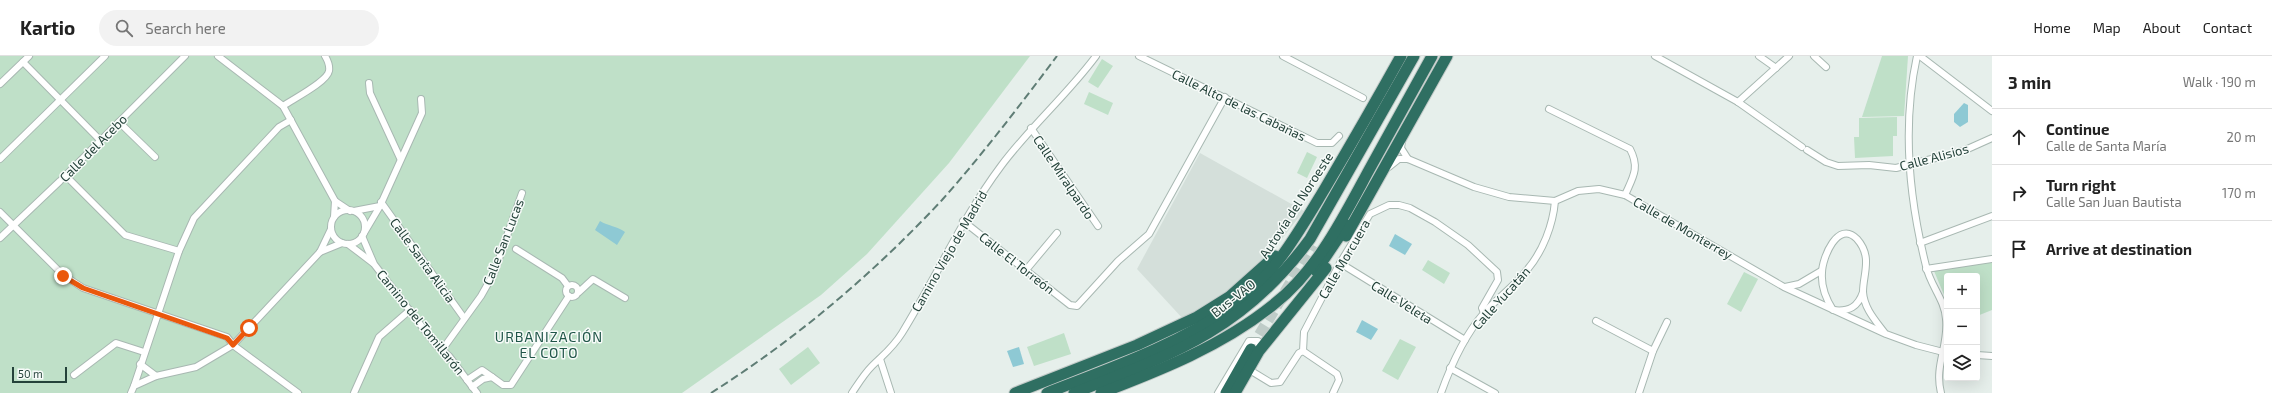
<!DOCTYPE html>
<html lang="en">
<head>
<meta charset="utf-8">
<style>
	body { margin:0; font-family:"Exo 2",sans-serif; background:#f2f2f2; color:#222 }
	.controls { position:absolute; right:12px; bottom:12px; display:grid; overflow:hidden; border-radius:4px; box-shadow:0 4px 16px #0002 }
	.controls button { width:36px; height:36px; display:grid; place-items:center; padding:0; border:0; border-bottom:1px solid #e0e0e0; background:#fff; color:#222; font:20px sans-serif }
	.scale { position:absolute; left:12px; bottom:10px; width:55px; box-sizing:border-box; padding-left:4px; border:2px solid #24423a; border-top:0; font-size:11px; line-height:14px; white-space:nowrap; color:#24423a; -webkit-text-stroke:3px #f7fbf9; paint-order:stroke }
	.stop { position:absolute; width:12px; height:12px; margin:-9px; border:3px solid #ea580c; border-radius:50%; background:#fff }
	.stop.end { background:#ea580c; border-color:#fff; box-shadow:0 1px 4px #0008 }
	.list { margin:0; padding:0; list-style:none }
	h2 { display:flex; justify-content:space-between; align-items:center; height:52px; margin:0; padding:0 16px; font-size:17px }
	h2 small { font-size:13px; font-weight:400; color:#767676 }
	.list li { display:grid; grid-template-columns:26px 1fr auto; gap:12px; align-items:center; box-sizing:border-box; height:56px; padding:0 16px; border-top:1px solid #e0e0e0 }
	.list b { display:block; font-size:15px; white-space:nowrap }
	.list p { margin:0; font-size:13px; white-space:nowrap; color:#767676 }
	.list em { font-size:13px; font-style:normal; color:#767676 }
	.icon { flex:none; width:22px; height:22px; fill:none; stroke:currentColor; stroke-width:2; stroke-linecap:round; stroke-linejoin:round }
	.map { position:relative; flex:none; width:1992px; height:337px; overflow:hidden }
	header { display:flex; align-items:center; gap:24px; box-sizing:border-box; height:56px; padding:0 20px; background:#fff; border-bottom:1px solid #e0e0e0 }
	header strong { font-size:19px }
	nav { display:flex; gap:22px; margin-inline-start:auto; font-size:14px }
	.search { width:280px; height:36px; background:#f2f2f2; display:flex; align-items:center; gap:10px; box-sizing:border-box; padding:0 14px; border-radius:22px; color:#767676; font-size:15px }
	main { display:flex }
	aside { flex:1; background:#fff }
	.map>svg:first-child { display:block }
	.built { fill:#d4dfda }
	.green { fill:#bfe0c8 }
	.water { fill:#8ec9d4 }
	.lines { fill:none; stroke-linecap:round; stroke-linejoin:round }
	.highway-tunnel { stroke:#bfccc8; stroke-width:11; stroke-dasharray:11 5.5; stroke-linecap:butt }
	.street-casing { stroke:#a8b8b2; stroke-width:8 }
	.highway-casing { stroke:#c2cac8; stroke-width:13 }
	.street { stroke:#fff; stroke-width:6 }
	.highway { stroke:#2f6f62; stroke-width:11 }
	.rail { stroke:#5f7d75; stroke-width:2; stroke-dasharray:8 4; stroke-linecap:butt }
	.route { stroke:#ea580c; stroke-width:5 }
	.labels { text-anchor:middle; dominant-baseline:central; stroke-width:3; stroke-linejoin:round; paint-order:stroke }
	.street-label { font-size:13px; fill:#24423a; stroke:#f7fbf9 }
	.neighbourhood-label { font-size:14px; letter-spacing:1px; fill:#1f5548; stroke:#f7fbf9 }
</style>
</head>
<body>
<header>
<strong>Kartio</strong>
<div class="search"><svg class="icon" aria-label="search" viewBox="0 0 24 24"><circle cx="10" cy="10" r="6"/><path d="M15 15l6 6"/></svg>Search here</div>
<nav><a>Home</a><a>Map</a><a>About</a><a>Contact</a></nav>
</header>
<main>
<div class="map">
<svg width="1992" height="337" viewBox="0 0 1992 337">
	<rect width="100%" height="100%" fill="#e6efeb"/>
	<polygon class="built" points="1200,97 1304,155 1264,205 1233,232 1184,264 1137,213"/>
	<g class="green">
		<polygon points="0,0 1030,0 949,107 867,198 821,239 682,337 0,337"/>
		<polygon points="1882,0 1908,0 1904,60 1862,61"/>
		<polygon points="1102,3 1113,10 1098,32 1088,26"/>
		<polygon points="1089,36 1113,47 1108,59 1084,48"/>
		<polygon points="1897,61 1897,80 1893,80 1893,100 1855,102 1854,81 1859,81 1859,62"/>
		<polygon points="1307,96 1317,101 1307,122 1297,117"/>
		<polygon points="1428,204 1450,217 1444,228 1422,214"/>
		<polygon points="1992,206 1992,254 1977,260 1977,220 1947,220 1947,246 1934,215"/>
		<polygon points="1744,216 1758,223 1741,256 1727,248"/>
		<polygon points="1064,277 1071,298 1034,310 1027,291"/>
		<polygon points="1400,283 1416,291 1398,324 1382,315"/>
		<polygon points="808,291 820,307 791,329 779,313"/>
	</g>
	<g class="water">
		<polygon points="1964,47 1968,49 1968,66 1960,71 1954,66 1954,58"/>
		<path d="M 600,165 C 608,170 617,170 625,176 L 617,189 L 595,174 Z"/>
		<polygon points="1395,178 1412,188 1405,199 1389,190"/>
		<polygon points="1362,264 1378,273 1371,284 1356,276"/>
		<polygon points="1019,291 1024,308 1013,311 1007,295"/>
	</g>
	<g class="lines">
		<polyline class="highway-tunnel" points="1251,293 1313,189"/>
		<defs>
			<g id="street">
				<polyline points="218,0 283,50 335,145 334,161"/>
				<polyline points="1139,0 1317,87 1332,87 1339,80"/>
				<polyline points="1283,0 1363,42"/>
				<polyline points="1655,0 1738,46 1802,91"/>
				<polyline points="1759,0 1776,12"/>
				<polyline points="1814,0 1826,11"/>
				<path d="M 1917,0 C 1902,69 1909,142 1926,210 C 1930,229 1945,244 1946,263 C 1949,290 1934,309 1941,337"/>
				<polyline points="1920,0 1992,55"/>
				<polyline points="23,6 100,84"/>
				<polyline points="369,27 370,37 400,102"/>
				<polyline points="0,28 29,0"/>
				<polyline points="1738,46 1789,0"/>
				<path d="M 283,50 C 293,43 327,26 329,15 C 330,9 328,5 325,0"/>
				<path d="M 1549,53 L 1630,93 C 1640,112 1633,121 1625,139"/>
				<polyline points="119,66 155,101"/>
				<polyline points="1031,72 1098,170"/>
				<polyline points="1402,85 1401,92 1408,103"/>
				<polyline points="1807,94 1826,106 1838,110 1869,109 1896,112 1963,95 1992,82"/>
				<polyline points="0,103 105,0"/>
				<polyline points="1389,111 1399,103 1408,103 1474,131 1509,141 1555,145 1578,135 1599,133 1625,139 1784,231 1886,278 1916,289 1947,297"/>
				<polyline points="66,120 125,179 179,195"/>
				<polyline points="335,145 350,155"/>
				<polyline points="381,146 464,262"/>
				<circle cx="348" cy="171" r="17"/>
				<polyline points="354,155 380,150"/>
				<polyline points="0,156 63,219 83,232 227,281 233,289 298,337"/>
				<polyline points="963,165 1070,249 1077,250 1118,205 1149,178 1225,41"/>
				<polyline points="364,177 380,150 422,57 421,43"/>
				<polyline points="362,180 374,208 436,289 449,300 477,337"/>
				<polyline points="0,182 60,125 185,0"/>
				<polyline points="1920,187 1992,160"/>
				<polyline points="348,188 373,207"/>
				<polyline points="516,193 562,222 568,230"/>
				<polyline points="320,196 342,187"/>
				<polyline points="1340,207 1465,284"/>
				<polyline points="1926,213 1992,203"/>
				<polyline points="1026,214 1057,177"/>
				<circle cx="572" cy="235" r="6"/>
				<polyline points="1785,231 1799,228 1821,215"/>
				<polyline points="579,236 593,223 625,242"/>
				<path d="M 1863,236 C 1858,251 1849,256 1833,254 C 1826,243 1821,230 1822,217 C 1822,202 1838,163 1857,183 C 1873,201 1863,218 1863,236 C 1864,252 1875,264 1884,276"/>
				<polyline points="1596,265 1653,295"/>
				<polyline points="442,294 481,240 494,217 522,137"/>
				<polyline points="1303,295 1337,318 1339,324 1333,337"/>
				<polyline points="1977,299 1992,300"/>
				<polyline points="880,303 891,337"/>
				<polyline points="140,308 156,320"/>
				<polyline points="1450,312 1495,337"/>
				<polyline points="1248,313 1271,327 1280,326 1299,297 1303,295 1304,276 1340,207 1370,158 1389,149 1399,149 1410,152 1435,166 1468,189 1497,216 1498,224 1482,252 1484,257"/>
				<polyline points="74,319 116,287 144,296"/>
				<polyline points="492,321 503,329 511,329 569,240"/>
				<polyline points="467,324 482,314 492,321 483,323 472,331"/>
				<polyline points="134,330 179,195 194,162 279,71 291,64"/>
				<polyline points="131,337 134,330 156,320 196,311 233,289 320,196 331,173"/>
				<polyline points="354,337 379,281 410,254"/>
				<path d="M 852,337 C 858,328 864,318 872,310 C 884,298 892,293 902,277 C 936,222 962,162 1001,110 C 1030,71 1067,39 1096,0"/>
				<polyline points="1218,337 1249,285 1258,285 1259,295"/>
				<path d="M 1441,337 C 1451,309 1464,280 1484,257 C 1497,242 1515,230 1527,214 C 1543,195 1553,169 1555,145"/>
				<polyline points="1639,337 1653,295 1667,266"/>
			</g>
			<g id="highway">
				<polyline points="1346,180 1447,0"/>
				<polyline points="1316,215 1347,169"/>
				<polyline points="1015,337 1137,289 1197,261 1229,241 1275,200"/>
				<path d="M 1047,337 C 1111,312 1176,290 1233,250 C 1274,220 1298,177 1324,134 C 1350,90 1376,45 1401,0"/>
				<path d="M 1074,337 C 1174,298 1244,273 1310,183 L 1414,0"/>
				<path d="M 1101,337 C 1161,314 1222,290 1273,249 C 1317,215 1343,162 1369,114 C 1390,76 1411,38 1432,0"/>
				<polyline points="1226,337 1251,293"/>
				<polyline points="1235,337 1259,295 1326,212"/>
			</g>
		</defs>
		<use href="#street" class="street-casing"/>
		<use href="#highway" class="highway-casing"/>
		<use href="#street" class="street"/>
		<use href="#highway" class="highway"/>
		<path class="rail" d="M 711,337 C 796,283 873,218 942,144 C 983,98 1020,49 1057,0"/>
	</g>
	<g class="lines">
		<polyline class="route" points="63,220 83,232 227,282 233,289 249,272"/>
	</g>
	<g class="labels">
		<g class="street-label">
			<text transform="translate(1239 49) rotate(26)">Calle Alto de las Cabañas</text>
			<text transform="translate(93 92) rotate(-45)">Calle del Acebo</text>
			<text transform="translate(1934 101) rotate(-15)">Calle Alisios</text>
			<text transform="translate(1064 121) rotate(56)">Calle Miralpardo</text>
			<text transform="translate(1296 149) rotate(-57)">Autovía del Noroeste</text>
			<text transform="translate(1683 172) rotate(30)">Calle de Monterrey</text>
			<text transform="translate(503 186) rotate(-69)">Calle San Lucas</text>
			<text transform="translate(949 195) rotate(-60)">Camino Viejo de Madrid</text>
			<text transform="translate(1344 203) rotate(-60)">Calle Morcuera</text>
			<text transform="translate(423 204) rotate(54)">Calle Santa Alicia</text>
			<text transform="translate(1017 207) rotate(38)">Calle El Torreón</text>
			<text transform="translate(1233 242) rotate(-38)">Bus-VAO</text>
			<text transform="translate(1501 242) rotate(-48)">Calle Yucatán</text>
			<text transform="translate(1402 246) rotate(32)">Calle Veleta</text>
			<text transform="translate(421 266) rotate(51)">Camino del Tomillarón</text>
		</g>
		<g class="neighbourhood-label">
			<text x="549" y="280">URBANIZACIÓN<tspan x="549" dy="16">EL COTO</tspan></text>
		</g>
	</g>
</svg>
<div class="controls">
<button>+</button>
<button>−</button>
<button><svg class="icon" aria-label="layers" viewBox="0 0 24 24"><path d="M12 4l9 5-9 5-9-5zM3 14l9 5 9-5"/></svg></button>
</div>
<div class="scale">50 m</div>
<div class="stop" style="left:249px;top:272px"></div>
<div class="stop end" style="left:63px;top:220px"></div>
</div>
<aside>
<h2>3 min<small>Walk · 190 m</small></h2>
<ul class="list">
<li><svg class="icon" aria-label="ahead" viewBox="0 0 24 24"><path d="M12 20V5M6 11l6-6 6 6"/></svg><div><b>Continue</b><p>Calle de Santa María</p></div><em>20 m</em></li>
<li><svg class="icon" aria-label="right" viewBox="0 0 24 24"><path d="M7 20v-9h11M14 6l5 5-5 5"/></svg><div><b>Turn right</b><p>Calle San Juan Bautista</p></div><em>170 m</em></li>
<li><svg class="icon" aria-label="arrive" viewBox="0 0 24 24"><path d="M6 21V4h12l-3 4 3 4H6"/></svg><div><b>Arrive at destination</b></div></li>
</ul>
</aside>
</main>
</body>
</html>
